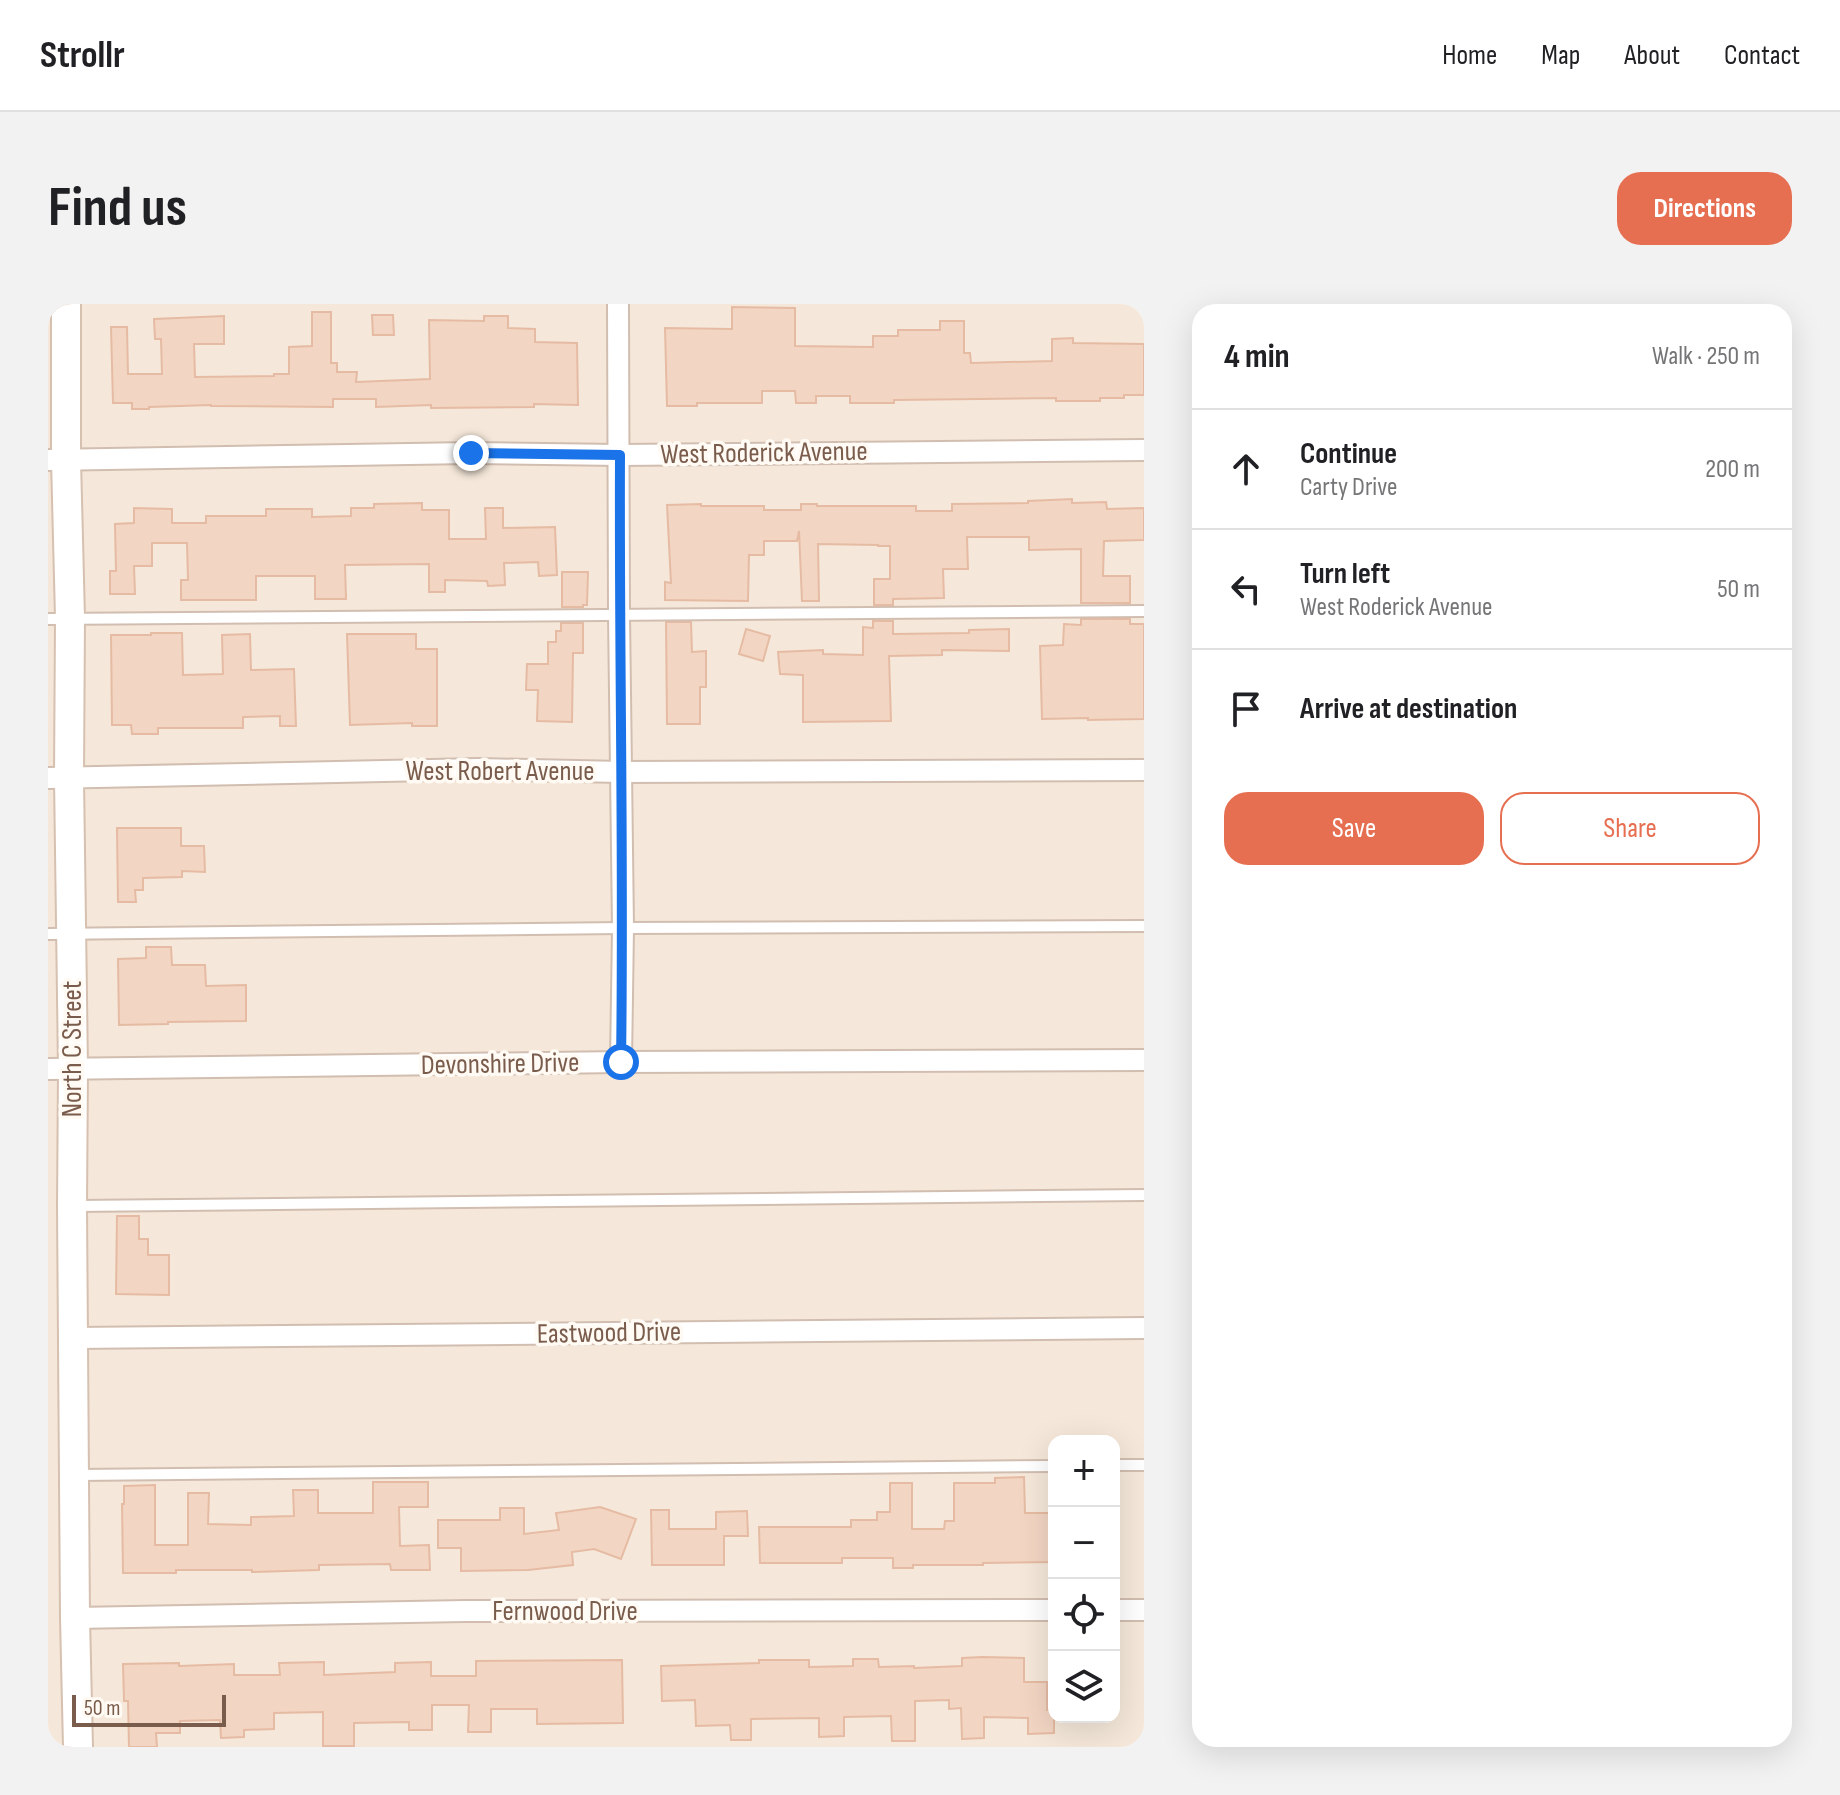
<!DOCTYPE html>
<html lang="en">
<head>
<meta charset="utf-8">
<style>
	body { margin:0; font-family:"Sofia Sans Condensed",sans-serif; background:#f2f2f2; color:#202124 }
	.controls { position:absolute; right:24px; bottom:24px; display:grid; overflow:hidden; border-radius:16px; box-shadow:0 8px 32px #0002 }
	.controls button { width:72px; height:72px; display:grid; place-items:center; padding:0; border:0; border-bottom:2px solid #e0e0e0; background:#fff; color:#202124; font:40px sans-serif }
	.scale { position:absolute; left:24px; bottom:20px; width:154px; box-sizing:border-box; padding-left:8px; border:4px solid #7a5c4d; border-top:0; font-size:22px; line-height:28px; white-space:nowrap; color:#7a5c4d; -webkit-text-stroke:6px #fffaf3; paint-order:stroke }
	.stop { position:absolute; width:24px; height:24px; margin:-18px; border:6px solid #1a73e8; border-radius:50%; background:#fff }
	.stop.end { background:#1a73e8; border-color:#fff; box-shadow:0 2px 8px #0008 }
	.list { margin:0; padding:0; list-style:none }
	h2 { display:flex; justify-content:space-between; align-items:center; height:104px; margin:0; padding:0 32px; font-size:34px }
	h2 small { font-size:26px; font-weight:400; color:#757577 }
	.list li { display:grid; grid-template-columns:52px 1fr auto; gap:24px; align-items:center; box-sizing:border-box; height:120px; padding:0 32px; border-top:2px solid #e0e0e0 }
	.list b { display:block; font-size:30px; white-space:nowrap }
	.list p { margin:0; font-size:26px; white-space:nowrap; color:#757577 }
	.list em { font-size:26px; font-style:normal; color:#757577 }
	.actions { display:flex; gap:16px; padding:24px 32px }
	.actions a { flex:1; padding:18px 0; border:2px solid #e76f51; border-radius:24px; text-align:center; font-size:28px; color:#e76f51 }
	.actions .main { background:#e76f51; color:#fff }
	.icon { flex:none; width:44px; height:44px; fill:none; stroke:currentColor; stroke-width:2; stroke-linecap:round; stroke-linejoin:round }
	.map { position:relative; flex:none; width:1096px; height:1443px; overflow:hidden; border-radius:24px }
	header { display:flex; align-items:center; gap:48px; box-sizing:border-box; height:112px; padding:0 40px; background:#fff; border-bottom:2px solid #e0e0e0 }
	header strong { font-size:38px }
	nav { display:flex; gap:44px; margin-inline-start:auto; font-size:28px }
	.intro { display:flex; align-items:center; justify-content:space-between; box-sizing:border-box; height:192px; padding:0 48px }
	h1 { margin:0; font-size:56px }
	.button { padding:20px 36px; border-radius:24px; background:#e76f51; color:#fff; font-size:28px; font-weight:700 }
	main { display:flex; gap:48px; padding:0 48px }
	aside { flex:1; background:#fff; border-radius:24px; box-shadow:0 8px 32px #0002 }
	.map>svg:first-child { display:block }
	.residential { fill:#f5e8da; fill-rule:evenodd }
	.building { fill:#f3d5c3; stroke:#e6bba3; stroke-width:2 }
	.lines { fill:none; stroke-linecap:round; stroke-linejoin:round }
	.lane-casing { stroke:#d1beb0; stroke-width:14 }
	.street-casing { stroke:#d1beb0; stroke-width:24 }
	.secondary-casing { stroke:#d6c0b0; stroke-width:32 }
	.lane { stroke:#fff; stroke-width:10 }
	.street { stroke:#fff; stroke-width:20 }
	.secondary { stroke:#fff; stroke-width:28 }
	.route { stroke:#1a73e8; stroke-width:10 }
	.labels { text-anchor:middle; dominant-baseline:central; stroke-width:7; stroke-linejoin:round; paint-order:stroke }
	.street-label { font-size:28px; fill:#7a5c4d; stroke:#fffaf3 }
</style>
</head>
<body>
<header>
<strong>Strollr</strong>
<nav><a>Home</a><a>Map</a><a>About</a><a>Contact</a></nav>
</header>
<div class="intro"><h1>Find us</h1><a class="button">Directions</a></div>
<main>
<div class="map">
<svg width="1096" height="1443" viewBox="0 0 1096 1443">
	<rect width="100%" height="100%" fill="#fdf6ec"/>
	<path class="residential" d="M 0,0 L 1096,0 L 1096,1443 L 0,1443 ZM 1006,1137 L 1066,1137 L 1066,1413 L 1006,1413 Z"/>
	<g class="building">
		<polygon points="684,3 747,4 747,42 825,43 825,32 850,32 850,26 892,26 892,17 916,17 916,49 922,49 923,59 1004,57 1004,35 1025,34 1025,39 1096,40 1096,91 1076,91 1076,94 1052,94 1052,97 1008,97 1008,94 931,95 846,96 846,99 802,99 802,92 768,92 768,99 748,99 747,87 714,87 714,99 649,99 649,102 619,102 617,24 684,25"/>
		<polygon points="264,8 283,8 283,59 289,59 289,68 309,68 308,78 382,75 381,16 436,17 436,12 460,12 460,24 487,25 487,38 529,39 530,101 486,100 486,103 383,104 383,101 328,103 328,95 285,95 285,103 163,102 163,101 101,103 101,105 84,105 84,99 65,99 63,23 79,23 80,70 114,70 113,35 107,35 106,15 176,12 176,40 146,40 147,73 226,72 226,70 241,70 241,43 264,42"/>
		<polygon points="324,11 345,11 346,31 325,31"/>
		<polygon points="1024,195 1024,199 1058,198 1059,205 1096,204 1096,236 1056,237 1055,272 1082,272 1082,299 1033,299 1033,245 981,246 981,233 919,233 920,265 895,265 896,294 845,295 845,301 826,301 826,275 842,275 842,242 830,242 830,241 770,240 771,297 754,297 751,227 749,237 716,237 716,251 701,251 700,297 617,296 617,278 623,279 619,201 653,200 653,202 716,202 716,206 753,206 753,200 769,200 769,202 868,202 868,207 904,207 904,200 980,199 980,197"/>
		<polygon points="374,199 374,206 401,206 401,235 438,235 437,204 455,204 455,224 507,223 509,271 491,272 490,258 456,259 457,281 440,282 439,277 397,276 397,288 381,288 381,260 297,261 298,295 267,295 267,272 208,272 208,296 133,296 133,276 140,276 139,239 104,239 104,262 86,262 87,290 62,290 62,267 68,267 67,220 86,219 86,204 124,205 124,219 158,219 158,212 218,212 218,205 264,205 264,213 303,212 303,204 326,204 326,200"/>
		<polygon points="514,268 540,268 539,301 535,301 535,303 514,303"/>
		<polygon points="1033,315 1082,315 1082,320 1096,320 1096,415 1040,416 1040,414 994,415 992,342 1015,341 1016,320 1033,321"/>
		<polygon points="825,317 845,317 845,330 921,329 921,326 961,325 961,347 894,346 894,351 841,352 843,417 755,418 755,371 732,370 730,348 775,346 775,350 815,351 815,323 825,324"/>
		<polygon points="618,318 643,318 644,348 658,347 658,383 652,383 652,420 619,420"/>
		<polygon points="513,319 535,319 535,349 525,349 524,418 489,417 490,386 478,386 479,360 500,360 500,338 508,338 508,327 513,327"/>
		<polygon points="698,325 722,332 715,357 691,350"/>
		<polygon points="103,329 134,329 135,371 175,370 174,331 202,330 203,366 246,365 248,422 232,422 232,412 195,413 195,424 110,424 110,430 84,430 83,421 64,421 63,331 103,331"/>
		<polygon points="299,330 368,330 368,345 389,345 389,422 364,422 364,419 302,421"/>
		<polygon points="69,524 133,524 133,542 156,542 157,568 134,567 134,573 95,574 95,586 87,586 88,598 70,598"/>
		<polygon points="98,643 123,643 124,661 157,661 158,682 198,681 198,717 120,718 120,720 71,721 70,655 98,654"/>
		<polygon points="69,912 91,912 91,935 100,935 100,951 121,951 121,991 68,990"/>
		<polygon points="976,1173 977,1209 1006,1209 1006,1258 935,1259 935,1261 865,1261 865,1264 845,1264 845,1254 794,1254 794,1259 712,1259 711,1223 803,1223 803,1216 829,1216 829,1208 842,1208 842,1179 864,1179 864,1225 896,1225 897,1217 906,1217 906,1179 947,1179 947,1174"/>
		<polygon points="325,1178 380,1178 380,1203 351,1203 352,1242 381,1241 382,1266 343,1266 342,1260 271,1261 271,1266 204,1268 204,1266 128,1266 128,1269 75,1269 74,1200 76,1200 76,1182 107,1181 107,1241 140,1241 140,1189 161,1189 160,1220 203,1221 203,1213 246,1212 245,1186 270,1186 270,1209 325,1209"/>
		<polygon points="552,1203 588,1215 573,1255 546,1245 524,1248 525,1261 480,1266 413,1267 413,1244 390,1244 390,1216 452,1216 452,1204 476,1204 476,1230 511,1226 508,1209"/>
		<polygon points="603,1206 621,1206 621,1225 668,1225 668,1208 699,1207 700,1232 676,1232 676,1261 604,1261"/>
		<polygon points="934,1353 976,1354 976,1378 999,1378 999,1406 1006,1406 1006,1429 980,1430 980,1414 936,1413 936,1434 914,1435 913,1404 901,1405 901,1396 867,1397 867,1437 844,1437 843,1412 796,1413 796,1432 771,1433 771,1414 703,1415 703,1436 683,1436 682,1421 648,1422 647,1396 614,1397 613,1362 711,1359 711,1356 761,1356 761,1363 805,1362 805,1355 830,1355 831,1363 866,1362 866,1364 914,1362 914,1354"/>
		<polygon points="574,1356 575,1419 489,1420 489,1405 443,1405 443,1428 420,1428 421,1401 384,1401 384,1426 361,1426 361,1418 306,1419 306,1442 275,1442 275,1408 226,1409 226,1425 196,1426 196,1433 173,1434 172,1416 132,1417 132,1429 108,1429 109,1443 81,1443 80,1397 76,1397 75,1360 131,1359 131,1362 186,1360 186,1371 232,1371 231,1359 276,1358 276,1371 347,1368 347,1359 383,1358 383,1372 428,1372 428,1357"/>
	</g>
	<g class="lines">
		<defs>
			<g id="lane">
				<polyline points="0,315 1096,307"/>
				<polyline points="0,630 575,624 1096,622"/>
				<polyline points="26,902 1096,891"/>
				<polyline points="1066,1161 1096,1161"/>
				<polyline points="29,1171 1006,1162"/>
			</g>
			<g id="street">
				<polyline points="570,0 571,310 575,624 573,758"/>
				<polyline points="0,156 423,149 572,151 1096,146"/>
				<polyline points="0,474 430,465 574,468 1096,466"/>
				<polyline points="0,765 573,758 1096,756"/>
				<polyline points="25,1034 1096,1024"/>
				<polyline points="1066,1306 1096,1306"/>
				<polyline points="27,1314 417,1307 1006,1306"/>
			</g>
			<polyline id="secondary" points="18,0 18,156 22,314 21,474 25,765 24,902 27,1314 30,1443"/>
		</defs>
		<use href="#lane" class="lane-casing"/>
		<use href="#street" class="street-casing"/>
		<use href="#secondary" class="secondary-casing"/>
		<use href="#lane" class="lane"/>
		<use href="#street" class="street"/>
		<use href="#secondary" class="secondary"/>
	</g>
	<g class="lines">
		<path class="route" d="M 423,149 L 572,151 C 571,353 576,556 573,758"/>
	</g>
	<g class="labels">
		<g class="street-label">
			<text transform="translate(716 149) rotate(-1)">West Roderick Avenue</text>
			<text x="452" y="467">West Robert Avenue</text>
			<text transform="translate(24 745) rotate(-90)">North C Street</text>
			<text transform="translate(452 760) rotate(-1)">Devonshire Drive</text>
			<text transform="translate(561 1029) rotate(-1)">Eastwood Drive</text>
			<text x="517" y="1307">Fernwood Drive</text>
		</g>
	</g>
</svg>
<div class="controls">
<button>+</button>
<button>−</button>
<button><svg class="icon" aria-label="locate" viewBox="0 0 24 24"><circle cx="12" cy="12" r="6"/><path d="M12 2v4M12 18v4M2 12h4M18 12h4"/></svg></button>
<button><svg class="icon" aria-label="layers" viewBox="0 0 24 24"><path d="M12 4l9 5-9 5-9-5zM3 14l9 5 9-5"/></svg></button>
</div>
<div class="scale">50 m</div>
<div class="stop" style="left:573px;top:758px"></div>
<div class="stop end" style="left:423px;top:149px"></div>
</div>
<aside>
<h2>4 min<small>Walk · 250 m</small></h2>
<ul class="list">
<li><svg class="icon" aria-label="ahead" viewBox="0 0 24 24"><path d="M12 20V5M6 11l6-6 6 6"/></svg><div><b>Continue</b><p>Carty Drive</p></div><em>200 m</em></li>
<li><svg class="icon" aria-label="left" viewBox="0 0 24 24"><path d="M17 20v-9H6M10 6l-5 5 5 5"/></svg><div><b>Turn left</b><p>West Roderick Avenue</p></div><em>50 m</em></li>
<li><svg class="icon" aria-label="arrive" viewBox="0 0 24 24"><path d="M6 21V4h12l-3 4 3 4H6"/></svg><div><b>Arrive at destination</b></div></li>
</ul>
<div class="actions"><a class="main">Save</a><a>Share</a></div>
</aside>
</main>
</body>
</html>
